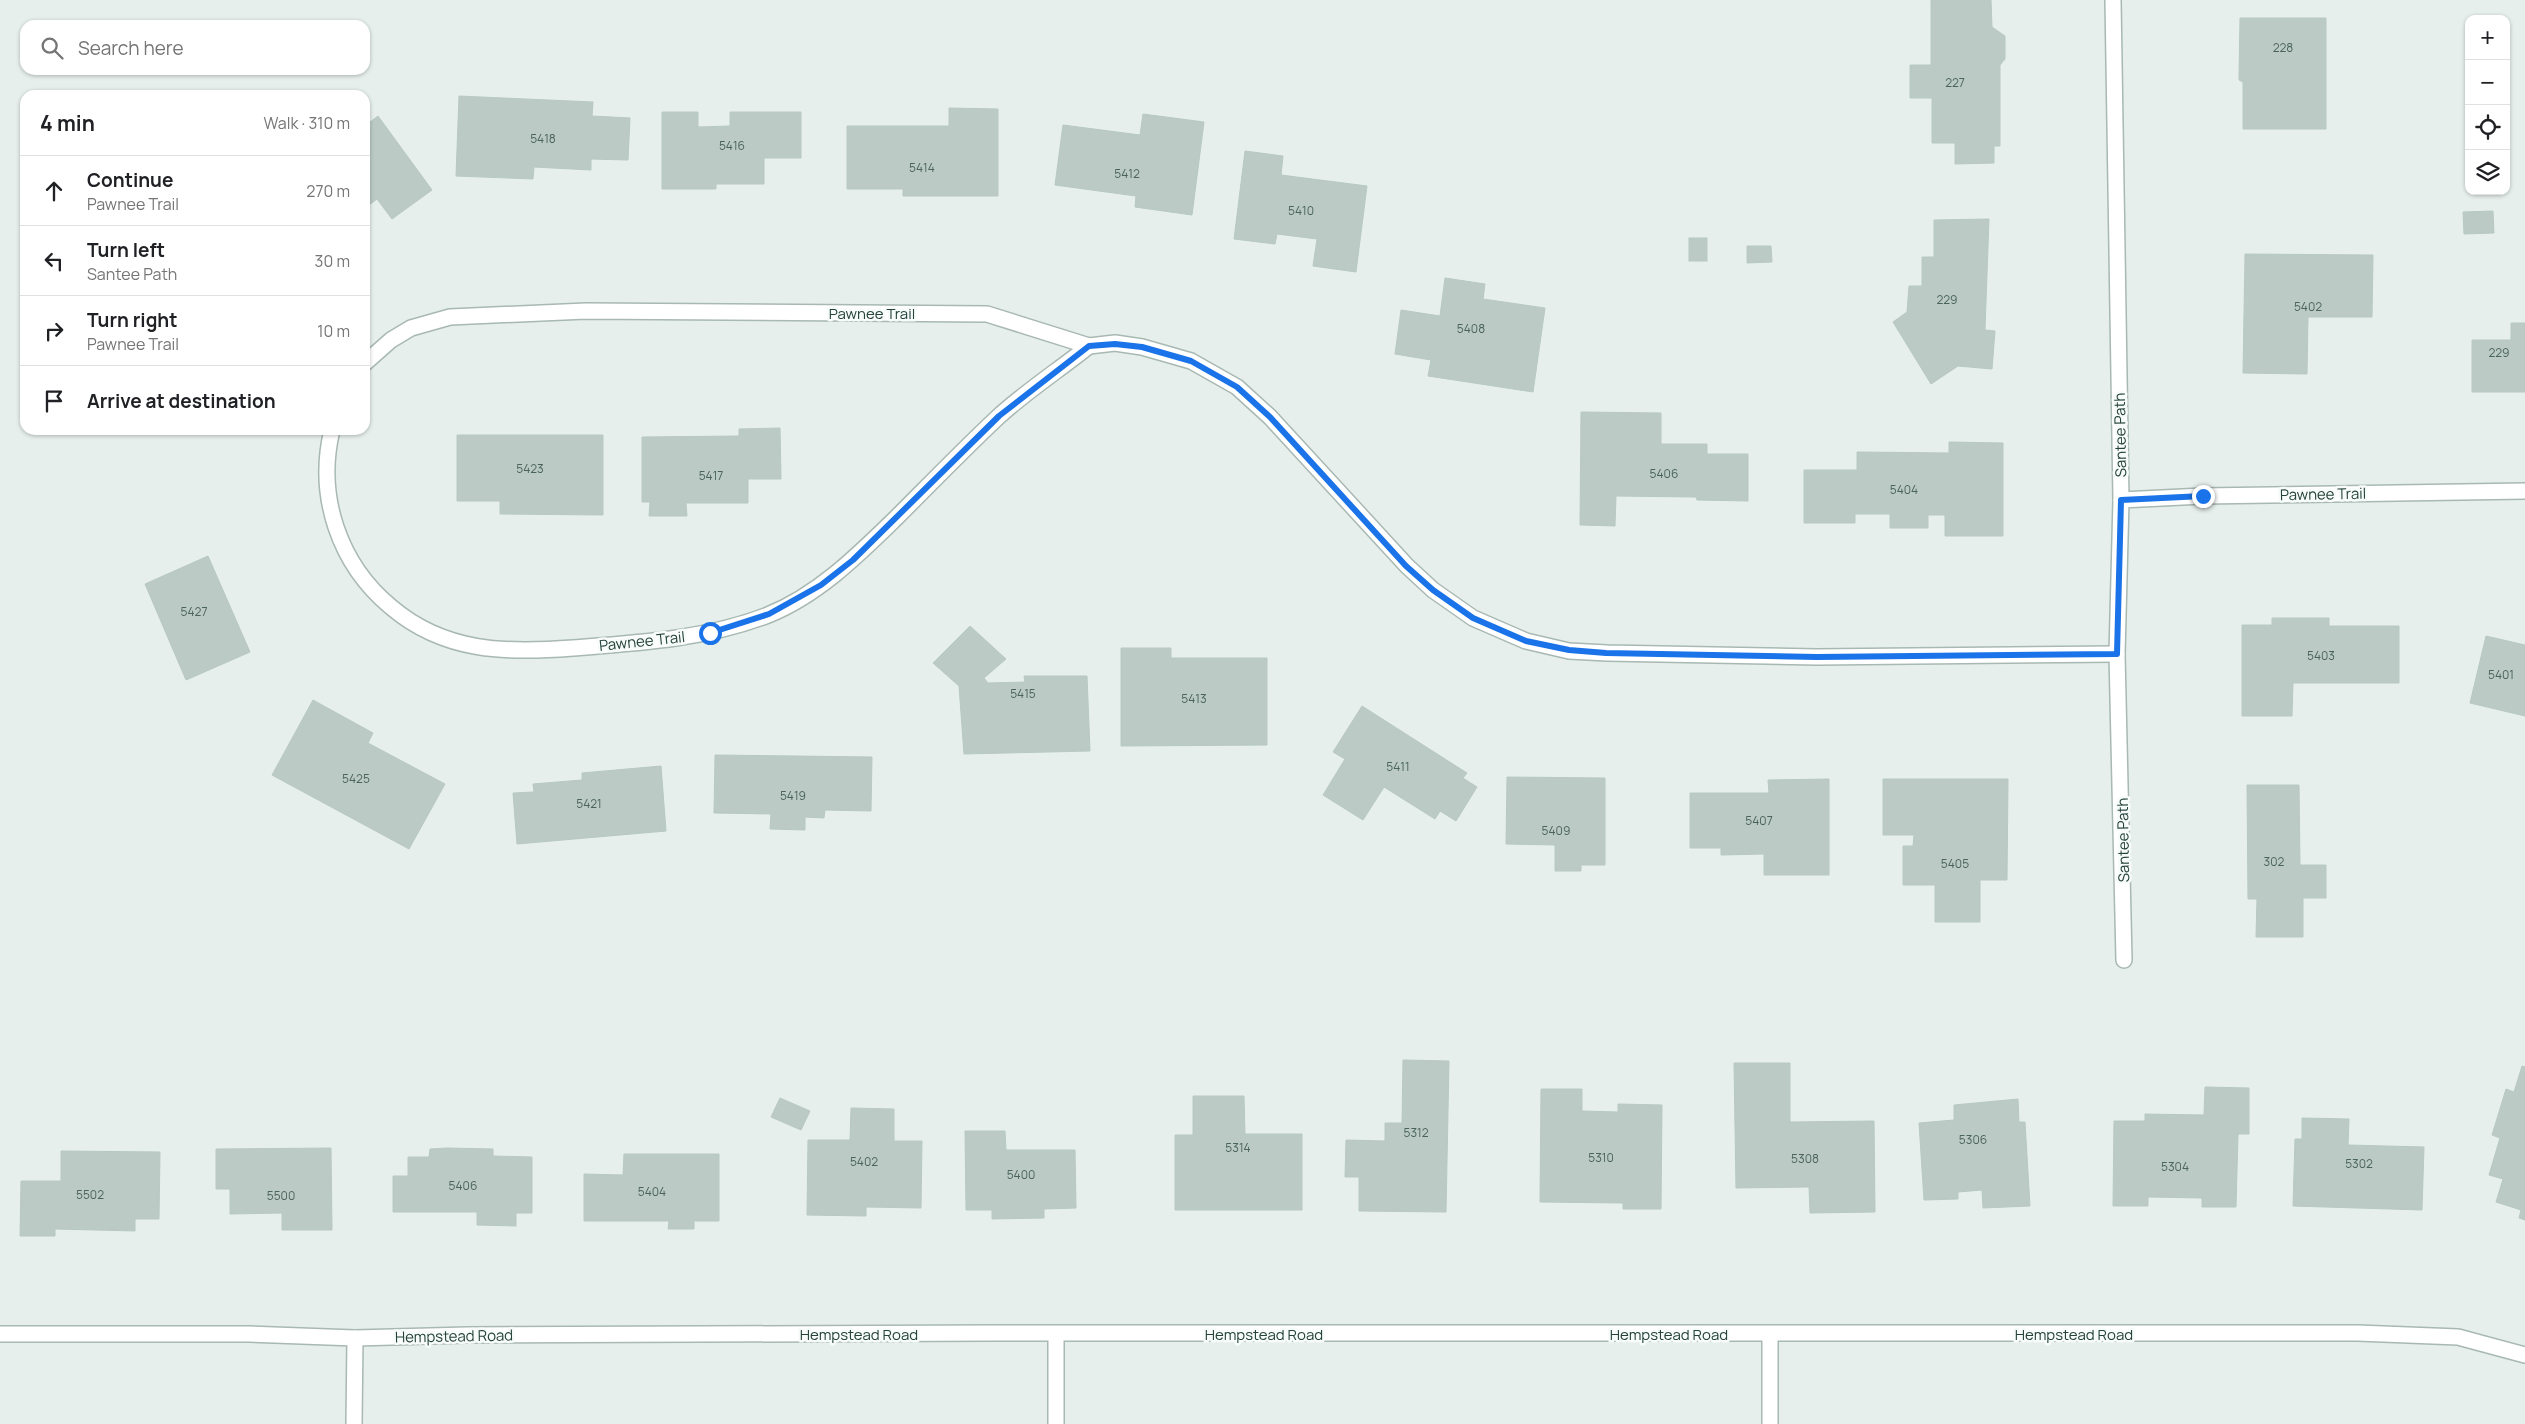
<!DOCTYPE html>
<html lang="en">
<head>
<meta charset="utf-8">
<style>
	body { margin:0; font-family:Manrope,sans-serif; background:#f2f2f2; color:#202124 }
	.controls { position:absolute; right:15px; top:15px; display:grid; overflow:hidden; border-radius:10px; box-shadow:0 1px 4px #0004 }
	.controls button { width:45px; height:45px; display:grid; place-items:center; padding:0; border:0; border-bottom:1px solid #e0e0e0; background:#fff; color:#202124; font:25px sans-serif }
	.stop { position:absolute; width:15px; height:15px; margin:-11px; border:4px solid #1a73e8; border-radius:50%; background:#fff }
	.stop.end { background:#1a73e8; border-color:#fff; box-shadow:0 1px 5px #0008 }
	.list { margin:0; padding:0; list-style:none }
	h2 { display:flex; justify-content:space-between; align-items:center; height:65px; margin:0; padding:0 20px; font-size:21px }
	h2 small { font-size:16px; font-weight:400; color:#757577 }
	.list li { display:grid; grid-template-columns:32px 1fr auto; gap:15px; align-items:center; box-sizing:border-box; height:70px; padding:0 20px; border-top:1px solid #e0e0e0 }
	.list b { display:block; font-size:19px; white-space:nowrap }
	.list p { margin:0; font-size:16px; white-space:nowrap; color:#757577 }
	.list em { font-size:16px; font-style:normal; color:#757577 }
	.icon { flex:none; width:28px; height:28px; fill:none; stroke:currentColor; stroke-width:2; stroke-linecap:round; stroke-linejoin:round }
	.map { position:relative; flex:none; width:2525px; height:1424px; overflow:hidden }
	.search { position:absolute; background:#fff; box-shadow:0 1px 4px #0004; left:20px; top:20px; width:350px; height:55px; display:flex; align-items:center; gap:12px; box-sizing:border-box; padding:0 18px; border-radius:15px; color:#757577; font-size:19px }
	.panel { position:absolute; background:#fff; box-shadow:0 1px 4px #0004; left:20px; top:90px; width:350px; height:345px; border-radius:15px }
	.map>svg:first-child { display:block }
	.building { fill:#bbcac4; stroke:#b8c9c2 }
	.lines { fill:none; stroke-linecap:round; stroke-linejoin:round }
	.street-casing { stroke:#a8b8b2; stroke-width:18 }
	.street { stroke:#fff; stroke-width:15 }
	.route { stroke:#1a73e8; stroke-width:6 }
	.labels { text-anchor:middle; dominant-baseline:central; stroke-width:5; stroke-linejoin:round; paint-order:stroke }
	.number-label { font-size:12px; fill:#4a645c }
	.street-label { font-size:15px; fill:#24423a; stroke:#f7fbf9 }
</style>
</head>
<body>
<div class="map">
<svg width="2525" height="1424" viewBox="0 0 2525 1424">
	<rect width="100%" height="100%" fill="#e6efeb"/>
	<g class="building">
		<polygon points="1931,0 1991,0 1992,27 2005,36 2005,59 2000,65 2000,146 1994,146 1994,163 1955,164 1955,143 1932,143 1932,98 1910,98 1910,65 1931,65"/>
		<polygon points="2240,18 2326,18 2326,129 2243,129 2243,82 2239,80 2239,76"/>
		<polygon points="459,96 593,102 592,116 630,118 628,160 591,159 591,170 534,167 533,179 456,176"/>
		<polygon points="949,108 998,109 998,196 903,196 903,189 847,189 847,126 949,126"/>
		<polygon points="662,112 698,112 698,127 730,126 730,112 801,112 801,158 764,158 764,184 716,184 716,189 662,189"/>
		<polygon points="1143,114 1204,122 1192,215 1135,207 1136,196 1055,185 1063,125 1140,135"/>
		<polygon points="378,116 432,190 392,219 377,199 365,208 365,126"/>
		<polygon points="1245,151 1283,156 1281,175 1367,186 1356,272 1313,266 1317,239 1277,234 1275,244 1234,239"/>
		<polygon points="2493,211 2494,233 2464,234 2463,212"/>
		<polygon points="1989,219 1985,330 1995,331 1992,369 1958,366 1931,384 1893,322 1907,312 1909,286 1922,286 1922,257 1934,257 1934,220"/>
		<rect x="1689" y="238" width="18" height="23"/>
		<polygon points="1747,246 1771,246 1772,262 1747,263"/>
		<polygon points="2245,254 2373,255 2372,317 2308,317 2307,374 2243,373"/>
		<polygon points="1445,278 1485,284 1483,299 1545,308 1533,392 1428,376 1431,360 1395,354 1401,310 1440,316"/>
		<polygon points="2511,323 2525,323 2525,392 2472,392 2472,340 2511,340"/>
		<polygon points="1581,412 1661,413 1661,444 1707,444 1707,454 1748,454 1748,501 1697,500 1696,497 1616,496 1615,526 1580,525"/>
		<polygon points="780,428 781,479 748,479 748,503 686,503 687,516 649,516 650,502 642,502 642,437 739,436 739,429"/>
		<polygon points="457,435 603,435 603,515 500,514 500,501 457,501"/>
		<polygon points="1949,442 2003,443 2003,536 1945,536 1945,515 1928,515 1928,528 1890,528 1890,514 1855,514 1855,523 1804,523 1804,470 1857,470 1857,452 1949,453"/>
		<polygon points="208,556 250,652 186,680 145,584"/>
		<polygon points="2272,618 2329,618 2329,626 2399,626 2399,683 2293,683 2292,716 2242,716 2242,625 2272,625"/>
		<polygon points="970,626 1006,659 984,678 988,683 1025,682 1024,676 1087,676 1090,751 964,754 959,686 933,663"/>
		<polygon points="2486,636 2525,645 2525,716 2470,703"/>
		<polygon points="1121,648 1171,648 1171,658 1267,658 1267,745 1121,746"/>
		<polygon points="313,700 373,733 368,743 445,784 409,849 272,775"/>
		<polygon points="1362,706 1467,773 1463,778 1477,787 1456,821 1440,811 1435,819 1384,787 1363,820 1323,795 1345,759 1333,752"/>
		<polygon points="715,755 872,757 871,811 825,810 824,818 805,817 805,830 770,829 771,814 714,813"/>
		<polygon points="661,766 666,831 517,844 513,793 534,792 533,784 582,780 582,773"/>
		<polygon points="1507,777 1605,778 1605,865 1581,865 1581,871 1555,871 1555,845 1506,844"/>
		<polygon points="1829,779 1829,875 1764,875 1764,854 1721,855 1721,848 1690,848 1690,793 1769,793 1768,780"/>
		<polygon points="1883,779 2008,779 2007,880 1980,880 1980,922 1935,922 1935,885 1903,885 1903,846 1913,846 1914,835 1883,835"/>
		<polygon points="2247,785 2299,785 2300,865 2326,865 2326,898 2303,898 2303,937 2256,937 2257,899 2248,899"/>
		<polygon points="1403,1060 1449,1061 1446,1212 1359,1211 1359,1177 1345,1177 1346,1140 1385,1141 1385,1123 1402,1123"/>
		<polygon points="1790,1063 1790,1122 1874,1121 1875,1212 1810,1213 1809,1187 1736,1188 1734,1063"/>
		<polygon points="2522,1066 2525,1067 2525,1220 2519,1218 2521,1210 2496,1202 2503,1179 2489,1175 2500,1138 2492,1135 2506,1089 2514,1092"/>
		<polygon points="2205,1087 2249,1088 2249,1134 2238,1134 2236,1207 2202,1207 2202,1198 2148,1197 2148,1206 2113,1206 2114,1121 2145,1121 2145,1114 2204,1115"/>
		<polygon points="1541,1089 1582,1089 1582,1111 1618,1112 1618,1104 1662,1105 1661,1209 1623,1209 1623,1203 1540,1202"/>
		<polygon points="1193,1096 1244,1096 1245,1134 1302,1134 1302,1210 1175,1210 1175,1135 1193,1135"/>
		<polygon points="780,1098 810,1111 801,1130 771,1117"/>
		<polygon points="2018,1099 2019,1122 2025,1122 2030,1206 1983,1208 1982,1190 1958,1192 1958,1199 1924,1200 1919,1123 1954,1120 1954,1105"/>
		<polygon points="851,1108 894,1109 894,1141 922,1141 921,1208 866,1207 866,1216 807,1215 808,1140 850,1140"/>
		<polygon points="2302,1118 2349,1119 2348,1145 2424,1147 2422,1210 2293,1206 2295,1139 2302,1139"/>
		<polygon points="965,1131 1005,1131 1006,1150 1075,1150 1076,1208 1044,1209 1044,1218 992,1219 992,1210 966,1210"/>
		<polygon points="331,1148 332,1230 282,1230 282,1213 230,1214 230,1189 216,1189 216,1149"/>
		<polygon points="447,1148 493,1149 493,1156 532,1157 532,1213 516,1213 516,1226 477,1225 477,1212 393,1212 393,1176 408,1176 408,1157 429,1157 430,1149"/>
		<polygon points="61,1151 160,1152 159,1219 135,1219 135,1231 55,1229 55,1236 20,1236 21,1181 61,1181"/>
		<polygon points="624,1154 719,1154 719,1221 694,1221 694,1229 668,1229 669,1221 584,1221 584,1174 623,1175"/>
	</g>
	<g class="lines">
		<defs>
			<g id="street">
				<polyline points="2113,0 2121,500 2117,654 2124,960"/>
				<polyline points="365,363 391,340 411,328 450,317 586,311 987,314 1089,346 1115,343 1142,347 1191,361 1237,387 1270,417 1407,566 1433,590 1473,618 1526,641 1569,651 1607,653 1817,657 2117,654"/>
				<path d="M 332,430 C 316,496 339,564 391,607 C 445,653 507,653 573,648 C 639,643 706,639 768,615 C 818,595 858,555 896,518 C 930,484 963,450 997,418 C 1025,392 1059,370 1089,346"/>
				<polyline points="2121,500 2203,496 2525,491"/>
				<polyline points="0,1334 249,1334 355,1338 467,1335 992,1333 2358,1333 2458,1337 2525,1355"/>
				<polyline points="1056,1334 1056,1424"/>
				<polyline points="354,1424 355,1338"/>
				<polyline points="1770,1424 1770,1334"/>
			</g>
		</defs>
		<use href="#street" class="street-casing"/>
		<use href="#street" class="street"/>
	</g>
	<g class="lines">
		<polyline class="route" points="710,633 769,614 821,585 853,560 999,416 1089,346 1115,344 1142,347 1191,361 1237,387 1270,417 1406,566 1433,590 1473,618 1526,641 1569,650 1606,653 1817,657 2117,654 2121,500 2203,496"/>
	</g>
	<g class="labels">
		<g class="number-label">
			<text x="2283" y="47">228</text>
			<text x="1955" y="82">227</text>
			<text x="543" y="138">5418</text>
			<text x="732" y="145">5416</text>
			<text x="922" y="167">5414</text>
			<text x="1127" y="173">5412</text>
			<text x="1301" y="210">5410</text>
			<text x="1947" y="299">229</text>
			<text x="2308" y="306">5402</text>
			<text x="1471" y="328">5408</text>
			<text x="2499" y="352">229</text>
			<text x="530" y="468">5423</text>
			<text x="1664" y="473">5406</text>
			<text x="711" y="475">5417</text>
			<text x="1904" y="489">5404</text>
			<text x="194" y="611">5427</text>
			<text x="2321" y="655">5403</text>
			<text x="2501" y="674">5401</text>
			<text x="1023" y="693">5415</text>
			<text x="1194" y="698">5413</text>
			<text x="1398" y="766">5411</text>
			<text x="356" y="778">5425</text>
			<text x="793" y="795">5419</text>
			<text x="589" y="803">5421</text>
			<text x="1759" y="820">5407</text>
			<text x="1556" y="830">5409</text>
			<text x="2274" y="861">302</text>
			<text x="1955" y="863">5405</text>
			<text x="1416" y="1132">5312</text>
			<text x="1973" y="1139">5306</text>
			<text x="1238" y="1147">5314</text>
			<text x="1601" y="1157">5310</text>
			<text x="1805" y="1158">5308</text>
			<text x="864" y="1161">5402</text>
			<text x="2359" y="1163">5302</text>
			<text x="2175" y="1166">5304</text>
			<text x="1021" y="1174">5400</text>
			<text x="463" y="1185">5406</text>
			<text x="652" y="1191">5404</text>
			<text x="90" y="1194">5502</text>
			<text x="281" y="1195">5500</text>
		</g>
		<g class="street-label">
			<text x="872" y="313">Pawnee Trail</text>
			<text transform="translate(2120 435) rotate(-91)">Santee Path</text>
			<text transform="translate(2323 494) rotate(-1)">Pawnee Trail</text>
			<text transform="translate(642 641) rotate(-6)">Pawnee Trail</text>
			<text transform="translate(2123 840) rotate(-91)">Santee Path</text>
			<text x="859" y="1334">Hempstead Road</text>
			<text x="1264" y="1334">Hempstead Road</text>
			<text x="1669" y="1334">Hempstead Road</text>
			<text x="2074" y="1334">Hempstead Road</text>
			<text transform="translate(454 1336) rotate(-1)">Hempstead Road</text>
		</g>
	</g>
</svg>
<div class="controls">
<button>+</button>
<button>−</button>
<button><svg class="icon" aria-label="locate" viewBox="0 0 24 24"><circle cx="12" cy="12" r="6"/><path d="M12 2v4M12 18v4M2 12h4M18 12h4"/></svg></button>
<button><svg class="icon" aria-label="layers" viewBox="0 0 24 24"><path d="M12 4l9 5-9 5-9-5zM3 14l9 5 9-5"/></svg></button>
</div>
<div class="stop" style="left:710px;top:633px"></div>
<div class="stop end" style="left:2203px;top:496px"></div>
<div class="search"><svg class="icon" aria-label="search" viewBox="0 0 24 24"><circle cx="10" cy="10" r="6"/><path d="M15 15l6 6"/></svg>Search here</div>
<section class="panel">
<h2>4 min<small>Walk · 310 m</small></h2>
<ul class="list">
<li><svg class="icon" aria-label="ahead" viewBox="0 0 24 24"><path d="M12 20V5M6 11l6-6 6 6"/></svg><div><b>Continue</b><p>Pawnee Trail</p></div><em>270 m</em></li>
<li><svg class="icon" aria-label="left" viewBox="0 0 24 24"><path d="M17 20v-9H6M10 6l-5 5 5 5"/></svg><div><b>Turn left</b><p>Santee Path</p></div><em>30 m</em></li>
<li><svg class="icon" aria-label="right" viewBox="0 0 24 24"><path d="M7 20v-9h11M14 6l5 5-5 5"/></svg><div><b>Turn right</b><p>Pawnee Trail</p></div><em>10 m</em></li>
<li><svg class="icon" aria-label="arrive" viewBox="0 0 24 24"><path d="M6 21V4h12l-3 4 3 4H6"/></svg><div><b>Arrive at destination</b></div></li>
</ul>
</section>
</div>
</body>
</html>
